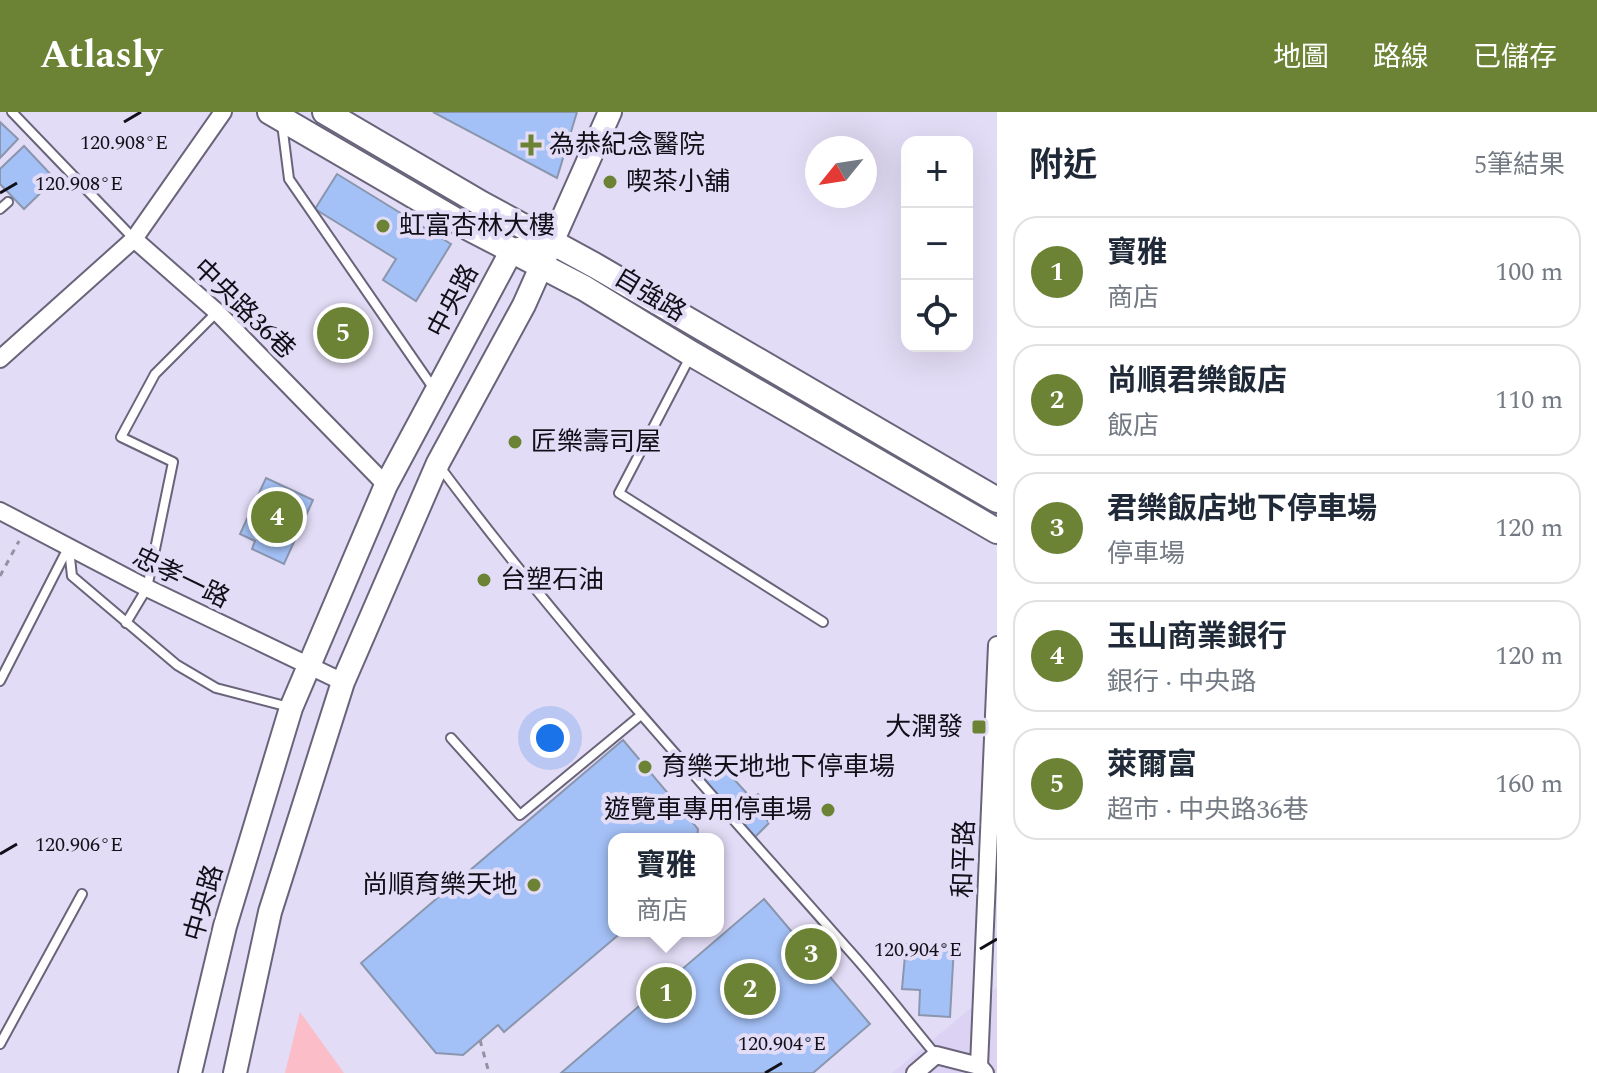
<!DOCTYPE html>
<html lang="zh-TW">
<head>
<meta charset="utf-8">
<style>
	body { margin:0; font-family:Spectral,"Noto Sans TC",serif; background:#f6f6f7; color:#1f2937 }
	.controls { position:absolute; right:24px; top:24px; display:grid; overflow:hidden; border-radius:16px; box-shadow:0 8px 32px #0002 }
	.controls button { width:72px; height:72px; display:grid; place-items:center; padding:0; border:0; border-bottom:2px solid #e0e1e3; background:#fff; color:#1f2937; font:40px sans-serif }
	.compass { position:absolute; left:805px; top:24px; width:72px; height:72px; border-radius:50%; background:#fff; box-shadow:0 8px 32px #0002; rotate:240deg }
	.you { position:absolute; left:550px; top:626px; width:28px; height:28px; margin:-20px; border:6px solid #fff; border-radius:50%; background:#1a73e8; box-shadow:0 0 0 12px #1a73e833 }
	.badge { display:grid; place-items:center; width:52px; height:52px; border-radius:50%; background:#6c8335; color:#fff; font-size:26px; font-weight:700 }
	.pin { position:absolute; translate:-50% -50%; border:4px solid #fff; box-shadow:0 2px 8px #0006 }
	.popup { position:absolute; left:608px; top:721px; width:116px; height:104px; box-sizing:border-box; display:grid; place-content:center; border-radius:16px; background:#fff; filter:drop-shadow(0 2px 6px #0005); font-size:26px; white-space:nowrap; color:#747a83 }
	.popup b { font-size:30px; color:#1f2937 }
	.popup::after { content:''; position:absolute; left:50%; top:100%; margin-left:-16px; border:16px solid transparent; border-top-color:#fff }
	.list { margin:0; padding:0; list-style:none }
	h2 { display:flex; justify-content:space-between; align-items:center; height:104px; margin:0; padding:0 32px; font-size:34px }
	h2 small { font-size:26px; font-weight:400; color:#747a83 }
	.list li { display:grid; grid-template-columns:52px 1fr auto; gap:24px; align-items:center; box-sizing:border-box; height:112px; margin:0 16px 16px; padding:0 16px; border:2px solid #e0e1e3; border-radius:24px }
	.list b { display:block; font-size:30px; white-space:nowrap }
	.list p { margin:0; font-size:26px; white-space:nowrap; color:#747a83 }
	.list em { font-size:26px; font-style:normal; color:#747a83 }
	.icon { flex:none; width:44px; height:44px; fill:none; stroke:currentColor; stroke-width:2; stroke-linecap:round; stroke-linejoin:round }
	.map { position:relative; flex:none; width:997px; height:961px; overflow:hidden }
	header { display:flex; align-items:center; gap:48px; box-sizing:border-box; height:112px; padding:0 40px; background:#6c8335; color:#fff }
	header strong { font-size:38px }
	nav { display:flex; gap:44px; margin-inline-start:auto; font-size:28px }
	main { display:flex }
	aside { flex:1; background:#fff }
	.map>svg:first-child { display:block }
	.built { fill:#dbd2f4 }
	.green { fill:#fbbdc8 }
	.building { fill:#a4c1f7; stroke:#8a96ad; stroke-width:2 }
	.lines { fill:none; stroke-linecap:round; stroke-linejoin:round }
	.lane-casing { stroke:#6a647a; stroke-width:12 }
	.street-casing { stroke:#6a647a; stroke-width:20 }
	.secondary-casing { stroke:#6a647a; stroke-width:26 }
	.primary-casing { stroke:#6a647a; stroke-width:28 }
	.path { stroke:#9590a4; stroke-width:3; stroke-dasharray:6 6; stroke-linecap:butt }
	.lane { stroke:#fff; stroke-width:8 }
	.street { stroke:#fff; stroke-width:16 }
	.secondary { stroke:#fff; stroke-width:22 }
	.primary { stroke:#fff; stroke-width:24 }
	.ticks { fill:none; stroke:#110f18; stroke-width:3 }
	.poi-dot { fill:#6c8335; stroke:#e3dcf6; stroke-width:3 }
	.labels { text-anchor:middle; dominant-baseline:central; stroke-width:8; stroke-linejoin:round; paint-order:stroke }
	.poi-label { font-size:26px; fill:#110f18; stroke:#e3dcf6; text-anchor:start }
	.street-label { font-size:26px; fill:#110f18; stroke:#e3dcf6 }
	.ticks-label { font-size:20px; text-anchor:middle; fill:#110f18; stroke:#e3dcf6; stroke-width:8; stroke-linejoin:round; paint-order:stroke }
</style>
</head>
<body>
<header>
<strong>Atlasly</strong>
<nav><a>地圖</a><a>路線</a><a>已儲存</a></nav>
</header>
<main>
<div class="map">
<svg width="997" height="961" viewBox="0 0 997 961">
	<rect width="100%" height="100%" fill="#e3dcf6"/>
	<polygon class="built" points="997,875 997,961 892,961"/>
	<polygon class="green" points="300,900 344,961 285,961"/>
	<g class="building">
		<polygon points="433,0 577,0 557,66"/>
		<polygon points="0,10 18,27 0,46"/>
		<polygon points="24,34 55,67 24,97 0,72 0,57"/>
		<polygon points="337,62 451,132 416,189 383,168 396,147 315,97"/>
		<polygon points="266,366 313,388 284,452 252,437 255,429 240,422"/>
		<polygon points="623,628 698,717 697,727 614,727 614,819 623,819 504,920 498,913 463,943 436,941 361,851"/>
		<polygon points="712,643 752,687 758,682 769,693 765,697 768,702 765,705 769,711 755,725 695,659"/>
		<polygon points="764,787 870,912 813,961 561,961"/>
		<polygon points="906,832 954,834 950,905 919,903 920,878 902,877"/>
	</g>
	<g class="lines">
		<defs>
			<g id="lane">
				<polyline points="12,0 134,127"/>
				<polyline points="282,12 289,67 434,277"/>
				<polyline points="0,97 8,90"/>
				<polyline points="690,245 619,381 823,510"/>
				<path d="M 440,355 C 566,524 708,678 847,836 C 878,870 906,907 936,943"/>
				<polyline points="69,437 72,464 177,553 216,576 289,595"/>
				<polyline points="126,511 147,476 173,350 121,325 155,262 217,200"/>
				<polyline points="0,569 67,438"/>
				<polyline points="451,626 520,703 641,603"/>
				<polyline points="0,932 82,782"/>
			</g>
			<g id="street">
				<polyline points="134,127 217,200 386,373"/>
				<polyline points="0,247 134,127 223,0"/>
				<polyline points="0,399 147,476 343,570"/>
				<polyline points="915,961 936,943 979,954"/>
				<polyline points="985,961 979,954 997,533"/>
			</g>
			<g id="secondary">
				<polyline points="190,961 225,814 291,596 386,373 512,138 553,131"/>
				<polyline points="235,961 270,800 343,570 438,351 524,193 610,0"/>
			</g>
			<g id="primary">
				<polyline points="270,0 469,116 584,176 692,242 997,419"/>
				<polyline points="325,0 482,92 594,153 997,388"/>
			</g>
		</defs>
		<use href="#lane" class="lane-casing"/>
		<use href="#street" class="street-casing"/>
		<use href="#secondary" class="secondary-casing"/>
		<use href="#primary" class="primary-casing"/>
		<g class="path">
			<polyline points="0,464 19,429"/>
			<polyline points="480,928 489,961"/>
		</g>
		<use href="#lane" class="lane"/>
		<use href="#street" class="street"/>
		<use href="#secondary" class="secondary"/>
		<use href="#primary" class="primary"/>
	</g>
	<path class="ticks" d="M 124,10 L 141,0M 0,81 L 17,71M 0,742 L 17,732M 980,837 L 997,827M 765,961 L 782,951"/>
	<g class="poi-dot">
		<path d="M527 21h8v8h8v8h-8v8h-8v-8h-8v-8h8z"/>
		<circle cx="610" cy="70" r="8"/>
		<circle cx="383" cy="114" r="8"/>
		<circle cx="515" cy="330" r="8"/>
		<circle cx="484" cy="468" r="8"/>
		<rect x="971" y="607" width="16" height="16" rx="4"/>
		<circle cx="645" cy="655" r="8"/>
		<circle cx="828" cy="698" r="8"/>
		<circle cx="534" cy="773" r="8"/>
	</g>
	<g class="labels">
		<g class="poi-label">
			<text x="549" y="33">為恭紀念醫院</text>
			<text x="626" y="70">喫茶小舖</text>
			<text x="399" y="114">虹富杏林大樓</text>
			<text x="531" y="330">匠樂壽司屋</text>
			<text x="500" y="468">台塑石油</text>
			<text x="963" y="615" text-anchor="end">大潤發</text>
			<text x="661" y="655">育樂天地地下停車場</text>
			<text x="812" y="698" text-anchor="end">遊覽車專用停車場</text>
			<text x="518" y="773" text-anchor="end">尚順育樂天地</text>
		</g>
		<g class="street-label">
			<text transform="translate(650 183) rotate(31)">自強路</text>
			<text transform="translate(453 189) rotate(-62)">中央路</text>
			<text transform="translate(244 197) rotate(44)">中央路36巷</text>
			<text transform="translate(181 466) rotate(26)">忠孝一路</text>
			<text transform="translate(964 747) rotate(-88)">和平路</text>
			<text transform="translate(204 791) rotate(-74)">中央路</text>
		</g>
	</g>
	<g class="ticks-label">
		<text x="124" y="37">120.908°E</text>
		<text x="79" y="78">120.908°E</text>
		<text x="79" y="739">120.906°E</text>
		<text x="918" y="844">120.904°E</text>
		<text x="782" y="938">120.904°E</text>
	</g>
</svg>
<div class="controls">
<button>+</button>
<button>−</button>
<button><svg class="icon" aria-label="locate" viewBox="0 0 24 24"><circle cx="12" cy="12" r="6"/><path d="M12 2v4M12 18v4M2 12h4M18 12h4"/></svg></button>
</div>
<svg class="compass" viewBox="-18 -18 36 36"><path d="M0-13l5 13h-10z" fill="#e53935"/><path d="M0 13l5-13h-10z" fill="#747a83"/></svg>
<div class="you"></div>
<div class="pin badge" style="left:666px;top:881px">1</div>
<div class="popup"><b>寶雅</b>商店</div>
<div class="pin badge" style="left:750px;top:877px">2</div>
<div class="pin badge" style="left:811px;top:842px">3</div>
<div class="pin badge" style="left:277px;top:405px">4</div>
<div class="pin badge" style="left:343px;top:221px">5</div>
</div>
<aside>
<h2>附近<small>5筆結果</small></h2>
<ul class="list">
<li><span class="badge">1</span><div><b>寶雅</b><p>商店</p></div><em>100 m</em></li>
<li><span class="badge">2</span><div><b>尚順君樂飯店</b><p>飯店</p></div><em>110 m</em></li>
<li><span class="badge">3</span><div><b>君樂飯店地下停車場</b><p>停車場</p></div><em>120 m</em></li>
<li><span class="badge">4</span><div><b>玉山商業銀行</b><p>銀行 · 中央路</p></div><em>120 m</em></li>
<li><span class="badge">5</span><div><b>萊爾富</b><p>超市 · 中央路36巷</p></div><em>160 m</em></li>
</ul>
</aside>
</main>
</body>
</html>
